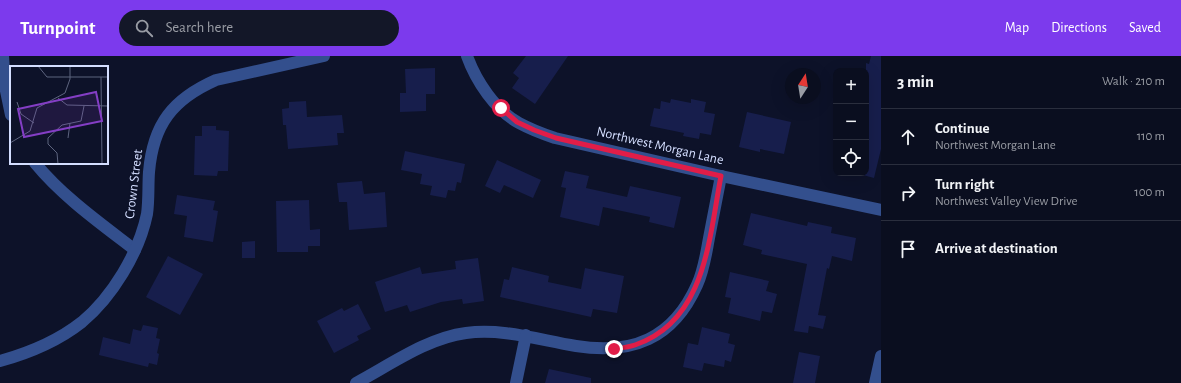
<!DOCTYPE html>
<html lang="en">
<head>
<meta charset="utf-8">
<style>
	body { margin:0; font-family:"Alegreya Sans",sans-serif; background:#131728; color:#f1f3f6 }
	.controls { position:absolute; right:12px; top:12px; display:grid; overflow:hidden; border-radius:8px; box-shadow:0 4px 16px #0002 }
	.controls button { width:36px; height:36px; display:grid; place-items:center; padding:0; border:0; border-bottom:1px solid #2a2e3d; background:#0a0e1f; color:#f1f3f6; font:20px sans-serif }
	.compass { position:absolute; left:785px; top:12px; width:36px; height:36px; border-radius:50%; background:#0a0e1f; box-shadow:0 4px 16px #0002; rotate:12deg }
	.stop { position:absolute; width:12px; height:12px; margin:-9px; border:3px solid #e11d48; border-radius:50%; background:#fff }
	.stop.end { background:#e11d48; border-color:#fff; box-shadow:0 1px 4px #0008 }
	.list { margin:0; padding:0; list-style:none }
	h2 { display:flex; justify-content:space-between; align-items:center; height:52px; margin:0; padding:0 16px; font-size:17px }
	h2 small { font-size:13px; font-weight:400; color:#999ca4 }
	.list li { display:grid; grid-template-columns:26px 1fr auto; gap:12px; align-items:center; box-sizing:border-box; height:56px; padding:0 16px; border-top:1px solid #2a2e3d }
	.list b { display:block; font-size:15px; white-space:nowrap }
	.list p { margin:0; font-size:13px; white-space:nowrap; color:#999ca4 }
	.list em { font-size:13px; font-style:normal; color:#999ca4 }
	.icon { flex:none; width:22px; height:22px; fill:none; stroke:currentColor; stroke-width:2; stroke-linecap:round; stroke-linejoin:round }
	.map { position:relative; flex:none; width:881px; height:327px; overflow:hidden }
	header { display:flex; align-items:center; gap:24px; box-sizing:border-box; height:56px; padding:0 20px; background:#7c3aed; color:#fff }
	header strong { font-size:19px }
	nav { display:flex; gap:22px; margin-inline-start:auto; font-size:14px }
	.search { width:280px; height:36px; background:#131728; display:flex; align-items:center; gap:10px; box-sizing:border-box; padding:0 14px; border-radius:22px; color:#999ca4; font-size:15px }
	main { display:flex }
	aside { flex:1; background:#0a0e1f }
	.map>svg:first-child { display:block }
	.building { fill:#171e4c }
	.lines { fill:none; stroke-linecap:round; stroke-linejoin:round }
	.minor { stroke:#334f8d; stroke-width:12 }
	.route { stroke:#e11d48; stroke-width:5 }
	.labels { text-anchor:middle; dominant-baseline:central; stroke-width:3; stroke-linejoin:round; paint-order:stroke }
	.street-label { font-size:14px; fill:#d4deff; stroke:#0d1229 }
	.inset-road { fill:none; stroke:#5d647f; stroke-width:1 }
	.view { fill:#843ec5; fill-opacity:0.15; stroke:#843ec5; stroke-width:2 }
	.inset-edge { fill:none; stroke:#d4deff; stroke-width:2 }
</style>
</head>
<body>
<header>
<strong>Turnpoint</strong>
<div class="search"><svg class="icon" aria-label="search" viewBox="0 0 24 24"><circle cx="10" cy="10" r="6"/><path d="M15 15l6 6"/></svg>Search here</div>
<nav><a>Map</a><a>Directions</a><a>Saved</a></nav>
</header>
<main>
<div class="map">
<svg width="881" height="327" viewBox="0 0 881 327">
	<rect width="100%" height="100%" fill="#0d1229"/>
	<g class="building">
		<polygon points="526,0 568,0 535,48 512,32 519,22 513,17"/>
		<polygon points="871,0 881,0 881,93 874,122 863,119 863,117 866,117 866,7 869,8"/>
		<polygon points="435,12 435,38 426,38 426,55 400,56 400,37 406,37 405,13"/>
		<polygon points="671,43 691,47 691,43 706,46 704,56 715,58 711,79 700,77 699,83 683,80 684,77 650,70 654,52 660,53 661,45 670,47"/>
		<polygon points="306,45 307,61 342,59 344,77 337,77 338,89 288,93 286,69 283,69 282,53 289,52 289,46"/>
		<polygon points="747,56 791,66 784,98 760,93 760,96 739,91"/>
		<polygon points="202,70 216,70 216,74 229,75 228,115 218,115 217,120 194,119 195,80 202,80"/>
		<polygon points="405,95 465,108 461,127 457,126 455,135 448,134 446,142 430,139 432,130 420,128 422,118 401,114"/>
		<polygon points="497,104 541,124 533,142 504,129 500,137 485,130"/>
		<polygon points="565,115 589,120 586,132 627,141 630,130 681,141 674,172 649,166 650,161 603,151 599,170 560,161 566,132 561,131"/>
		<polygon points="362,125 364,138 385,136 387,171 349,174 347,146 339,146 337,127"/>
		<polygon points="177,139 215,145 213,154 218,155 213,186 184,181 187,160 174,158"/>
		<polygon points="309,144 310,174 320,173 320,190 308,190 308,196 277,196 276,145"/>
		<polygon points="751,157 807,170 808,166 832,171 831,177 856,182 852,205 832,200 829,213 827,212 818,259 826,260 823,273 809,270 808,277 794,275 807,208 761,198 762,194 743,189"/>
		<polygon points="255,185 255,202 242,202 242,186"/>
		<polygon points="168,200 203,218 180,259 146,241"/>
		<polygon points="478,202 484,245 463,248 462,243 441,246 410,256 407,249 385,256 375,226 420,211 422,218 456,213 455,205"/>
		<polygon points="512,211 549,220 548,226 581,233 585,212 624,220 617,257 593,253 591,261 500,241 504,223 509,224"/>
		<polygon points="730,216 769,225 766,235 777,238 772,257 762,255 760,265 728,257 731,242 725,241"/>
		<polygon points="358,248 371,273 357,280 359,284 334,297 317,265 342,252 344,255"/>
		<polygon points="143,269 158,272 156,282 160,283 157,297 159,298 157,309 149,307 148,311 99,299 103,281 130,288 133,273 141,275"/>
		<polygon points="702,271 730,278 728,287 735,289 731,306 725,304 724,311 704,307 702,315 683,311 688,287 698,289"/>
		<polygon points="799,296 820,300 815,327 793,327"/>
		<polygon points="549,313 591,322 591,327 545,327"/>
	</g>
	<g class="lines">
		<g class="minor">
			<polyline points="3,0 5,30 11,59"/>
			<path d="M 467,0 C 476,25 495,54 519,67 C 530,73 543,78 555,82 L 721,120 L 881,154"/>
			<path d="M 35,107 C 63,141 100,167 135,194"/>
			<path d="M 0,305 C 29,297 58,285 82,266 C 112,241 139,197 147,158 C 149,144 148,130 149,116 C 153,68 173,43 216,24 L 324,0"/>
			<path d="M 356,327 C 390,309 427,282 466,277 C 503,272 539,284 576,290 C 632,299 673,283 697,229 C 704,214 706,198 709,182 C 713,161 717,140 721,120"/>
			<polyline points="516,327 526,279"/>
			<polyline points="875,327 881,300"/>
		</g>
	</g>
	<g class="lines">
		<path class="route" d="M 501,52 L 517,66 L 534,74 L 556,82 L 721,120 C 709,182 706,265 635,289 C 629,291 621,292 614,293"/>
	</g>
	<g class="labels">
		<g class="street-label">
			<text transform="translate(660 90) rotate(13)">Northwest Morgan Lane</text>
			<text transform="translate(134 128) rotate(-83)">Crown Street</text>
		</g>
	</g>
	<g transform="translate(10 10)">
		<rect width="98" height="98" fill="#0d1229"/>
		<path class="inset-road" d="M 28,0 L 37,11 L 98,11M 91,11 L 92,98M 48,32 L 57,39 L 98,40M 7,36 L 11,48 L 24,57M 58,72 L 60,57M 0,77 L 20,65 L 27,42 L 55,27 L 60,13 L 60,0M 48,98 L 47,87 L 38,78 L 38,72 L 52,59 L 71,55 L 74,40"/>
		<path class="view" d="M 86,26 L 92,55 L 14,71 L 8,43 Z"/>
		<rect width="98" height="98" class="inset-edge"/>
	</g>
</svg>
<div class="controls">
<button>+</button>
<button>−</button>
<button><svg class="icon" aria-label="locate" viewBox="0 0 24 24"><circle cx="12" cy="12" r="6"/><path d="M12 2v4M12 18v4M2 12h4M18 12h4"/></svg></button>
</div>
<svg class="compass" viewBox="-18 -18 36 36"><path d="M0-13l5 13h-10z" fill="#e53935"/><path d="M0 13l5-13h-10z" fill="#999ca4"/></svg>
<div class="stop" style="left:501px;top:52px"></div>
<div class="stop end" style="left:614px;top:293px"></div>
</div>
<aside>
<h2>3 min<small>Walk · 210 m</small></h2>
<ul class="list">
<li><svg class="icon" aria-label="ahead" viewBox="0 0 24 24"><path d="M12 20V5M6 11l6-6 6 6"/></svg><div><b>Continue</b><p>Northwest Morgan Lane</p></div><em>110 m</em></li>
<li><svg class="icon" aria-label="right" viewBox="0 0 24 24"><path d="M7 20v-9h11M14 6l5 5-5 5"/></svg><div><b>Turn right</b><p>Northwest Valley View Drive</p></div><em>100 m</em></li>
<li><svg class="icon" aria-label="arrive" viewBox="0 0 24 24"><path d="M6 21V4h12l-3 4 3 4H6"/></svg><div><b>Arrive at destination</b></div></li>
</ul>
</aside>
</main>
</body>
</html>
